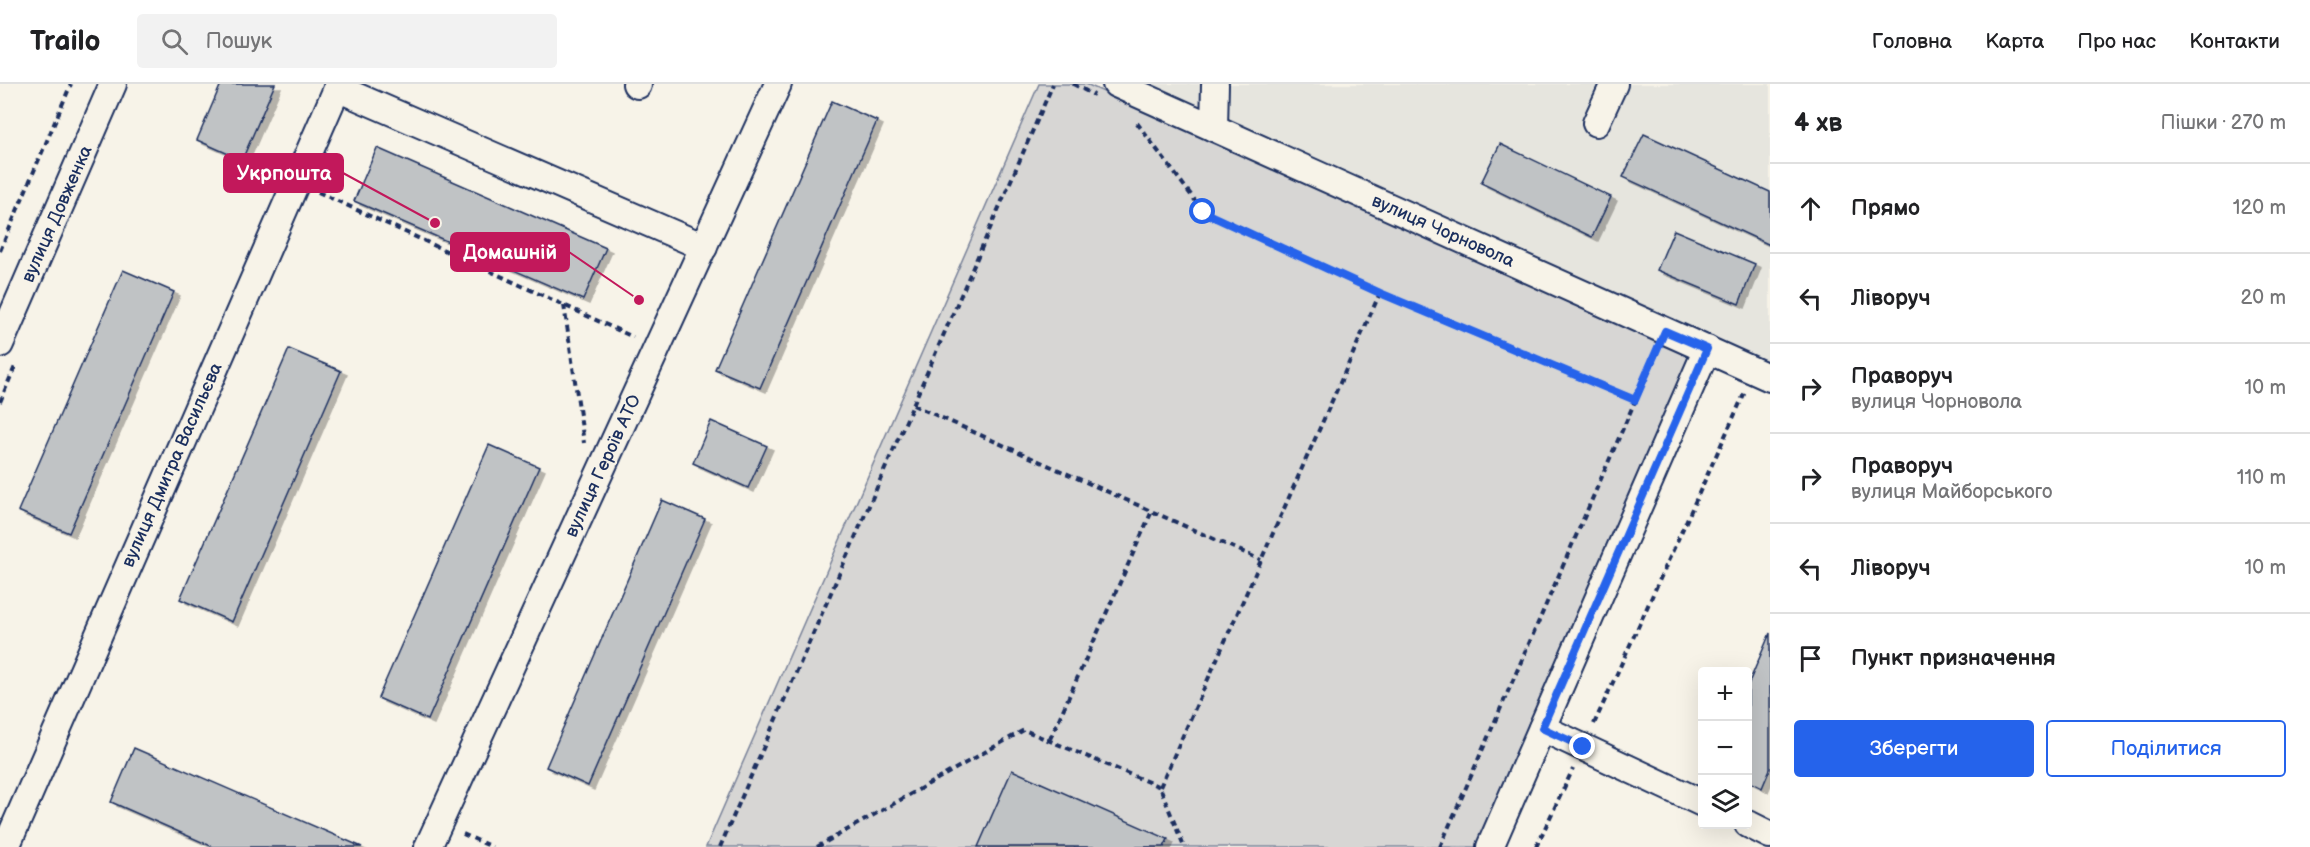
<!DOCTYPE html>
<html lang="uk">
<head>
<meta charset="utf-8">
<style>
	body { margin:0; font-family:"Balsamiq Sans",sans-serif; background:#f2f2f2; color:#202124 }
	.controls { position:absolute; right:18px; bottom:18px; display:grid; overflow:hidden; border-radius:6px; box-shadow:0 6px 24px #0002 }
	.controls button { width:54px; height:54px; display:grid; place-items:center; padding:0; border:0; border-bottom:2px solid #e0e0e0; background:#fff; color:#202124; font:30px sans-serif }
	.stop { position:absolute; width:18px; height:18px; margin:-14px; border:4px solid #2563eb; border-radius:50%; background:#fff }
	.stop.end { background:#2563eb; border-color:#fff; box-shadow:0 2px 6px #0008 }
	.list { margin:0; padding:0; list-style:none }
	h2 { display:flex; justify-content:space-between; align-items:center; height:78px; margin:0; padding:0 24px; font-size:26px }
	h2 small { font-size:20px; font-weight:400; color:#757577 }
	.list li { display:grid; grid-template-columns:39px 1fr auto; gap:18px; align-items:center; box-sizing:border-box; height:90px; padding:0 24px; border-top:2px solid #e0e0e0 }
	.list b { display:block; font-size:22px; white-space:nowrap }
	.list p { margin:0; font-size:20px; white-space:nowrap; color:#757577 }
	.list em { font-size:20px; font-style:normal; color:#757577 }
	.actions { display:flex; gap:12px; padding:18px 24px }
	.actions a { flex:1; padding:14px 0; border:2px solid #2563eb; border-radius:6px; text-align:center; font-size:21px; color:#2563eb }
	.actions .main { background:#2563eb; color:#fff }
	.icon { flex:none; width:33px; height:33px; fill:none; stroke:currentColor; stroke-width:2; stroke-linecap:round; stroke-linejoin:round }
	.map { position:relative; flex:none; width:1770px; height:763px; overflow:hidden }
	header { display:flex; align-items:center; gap:36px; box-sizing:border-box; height:84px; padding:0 30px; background:#fff; border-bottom:2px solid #e0e0e0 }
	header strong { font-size:28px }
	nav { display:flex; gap:33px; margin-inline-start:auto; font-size:21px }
	.search { width:420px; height:54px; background:#f2f2f2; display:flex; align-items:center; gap:15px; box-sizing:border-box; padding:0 21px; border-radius:6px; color:#757577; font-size:22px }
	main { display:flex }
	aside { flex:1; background:#fff }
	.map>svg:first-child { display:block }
	.built { fill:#e6e5de }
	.green { fill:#d7d6d4; stroke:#798299; stroke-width:1.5 }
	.building { fill:#c0c3c5; stroke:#1b2f5e; stroke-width:1.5; filter:url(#shadow) }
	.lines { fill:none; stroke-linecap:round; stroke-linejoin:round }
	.minor-casing { stroke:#1b2f5e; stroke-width:30 }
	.path { stroke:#1b2f5e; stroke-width:4; stroke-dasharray:6 4.5; stroke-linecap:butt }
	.minor { stroke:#f7f3e8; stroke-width:26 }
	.route { stroke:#2563eb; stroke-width:8 }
	.labels { text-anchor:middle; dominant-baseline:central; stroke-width:4.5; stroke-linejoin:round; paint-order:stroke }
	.street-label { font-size:18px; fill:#1b2f5e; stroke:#f7f3e8 }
	.leader { fill:none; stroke:#c2185b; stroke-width:2 }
	.callout-dot { fill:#c2185b; stroke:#f7f3e8; stroke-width:2 }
	.callout { fill:#c2185b; stroke:#c2185b; stroke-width:2 }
	.callout-label { font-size:20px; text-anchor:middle; font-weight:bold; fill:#fff }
</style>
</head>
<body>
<header>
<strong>Trailo</strong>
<div class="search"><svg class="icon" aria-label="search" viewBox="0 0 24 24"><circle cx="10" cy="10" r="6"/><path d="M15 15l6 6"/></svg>Пошук</div>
<nav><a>Головна</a><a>Карта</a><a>Про нас</a><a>Контакти</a></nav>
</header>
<main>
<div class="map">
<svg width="1770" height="763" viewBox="0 0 1770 763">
	<defs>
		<filter id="shadow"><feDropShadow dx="6" dy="4" stdDeviation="0" flood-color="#0004"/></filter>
	</defs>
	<rect width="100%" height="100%" fill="#f7f3e8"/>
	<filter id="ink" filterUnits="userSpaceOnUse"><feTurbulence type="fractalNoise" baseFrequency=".0167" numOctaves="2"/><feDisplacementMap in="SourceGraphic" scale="12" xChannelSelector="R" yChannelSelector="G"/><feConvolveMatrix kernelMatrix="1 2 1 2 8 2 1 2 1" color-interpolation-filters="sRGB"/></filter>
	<g filter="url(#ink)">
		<polygon class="built" points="1143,0 1770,0 1770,281"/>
		<polygon class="green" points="1039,0 1086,0 1691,271 1476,763 706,763"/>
		<g class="building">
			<polygon points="221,0 275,0 242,76 197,56"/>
			<polygon points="832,17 877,37 760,304 715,285"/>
			<polygon points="1644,50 1770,108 1770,161 1623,93"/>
			<polygon points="1500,60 1611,113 1592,153 1481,99"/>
			<polygon points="377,64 606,164 583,216 354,117"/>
			<polygon points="1674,146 1755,180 1739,220 1657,186"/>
			<polygon points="123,186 174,208 69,449 18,427"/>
			<polygon points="289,265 341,287 232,538 180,515"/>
			<polygon points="711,337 767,362 748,404 693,379"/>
			<polygon points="489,361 539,383 428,636 378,614"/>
			<polygon points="662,416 705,435 588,702 546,683"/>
			<polygon points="1770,549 1770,685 1762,704 1748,697 1748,601"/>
			<polygon points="134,664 362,763 213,763 111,718"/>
			<polygon points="1012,686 1168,755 1164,763 978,763"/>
		</g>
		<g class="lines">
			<defs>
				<g id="minor">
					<polyline points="636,0 638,1"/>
					<polyline points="1116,0 1770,294"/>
					<polyline points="337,4 704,163"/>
					<polyline points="1596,39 1614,0"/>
					<polyline points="1214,44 1215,0"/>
					<polyline points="0,260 113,0"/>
					<polyline points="1542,644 1702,719"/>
					<polyline points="1748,740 1770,751"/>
					<polyline points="6,763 339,0"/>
					<polyline points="428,763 778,0"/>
					<polyline points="1490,763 1707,265"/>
				</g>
			</defs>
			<use href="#minor" class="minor-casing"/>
			<g class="path">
				<polyline points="1073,0 1094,11"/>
				<polyline points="1137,39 1203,127 1380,209 1635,316"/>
				<polyline points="318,108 633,253"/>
				<polyline points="0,167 71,0"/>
				<polyline points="564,221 584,359"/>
				<polyline points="0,318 16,280"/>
				<polyline points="913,321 1261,476"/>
				<polyline points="1594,640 1745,308"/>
				<polyline points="1050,655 1152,427"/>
				<polyline points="1160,703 1380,209"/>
				<polyline points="463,750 492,763"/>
				<polyline points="720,763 1053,0"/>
				<polyline points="817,763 1024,646 1160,703 1184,763"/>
				<polyline points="1440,763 1656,269"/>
				<polyline points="1536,763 1573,685"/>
			</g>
			<use href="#minor" class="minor"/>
		</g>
	</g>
	<g class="lines" filter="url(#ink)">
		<polyline class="route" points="1203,128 1380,209 1635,316 1665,247 1707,265 1542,644 1583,663"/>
	</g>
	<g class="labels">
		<g class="street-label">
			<text transform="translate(57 130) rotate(-66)">вулиця Довженка</text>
			<text transform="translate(1443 147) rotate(24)">вулиця Чорновола</text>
			<text transform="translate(172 381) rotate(-66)">вулиця Дмитра Васильєва</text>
			<text transform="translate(603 382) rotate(-65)">вулиця Героїв АТО</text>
		</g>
	</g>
	<path class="leader" d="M435 139L343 89M639 216L569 168"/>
	<g class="callout-dot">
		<circle cx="435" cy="139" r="6"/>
		<circle cx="639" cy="216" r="6"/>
	</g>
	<g class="callout">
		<rect x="224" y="70" width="119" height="38" rx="6"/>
		<rect x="451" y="149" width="118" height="38" rx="6"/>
	</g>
	<g class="callout-label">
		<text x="284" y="96">Укрпошта</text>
		<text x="510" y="175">Домашній</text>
	</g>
</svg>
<div class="controls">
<button>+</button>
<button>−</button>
<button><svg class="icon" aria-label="layers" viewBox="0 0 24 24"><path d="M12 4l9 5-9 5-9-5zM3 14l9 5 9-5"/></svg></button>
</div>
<div class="stop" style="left:1203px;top:128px"></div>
<div class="stop end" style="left:1583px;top:663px"></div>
</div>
<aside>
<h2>4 хв<small>Пішки · 270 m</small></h2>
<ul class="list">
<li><svg class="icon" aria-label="ahead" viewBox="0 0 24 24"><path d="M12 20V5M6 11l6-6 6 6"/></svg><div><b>Прямо</b></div><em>120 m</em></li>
<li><svg class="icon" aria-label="left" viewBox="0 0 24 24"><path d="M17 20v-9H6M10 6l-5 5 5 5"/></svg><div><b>Ліворуч</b></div><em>20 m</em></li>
<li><svg class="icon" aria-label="right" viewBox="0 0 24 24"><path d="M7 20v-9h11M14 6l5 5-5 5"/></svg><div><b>Праворуч</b><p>вулиця Чорновола</p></div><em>10 m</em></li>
<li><svg class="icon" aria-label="right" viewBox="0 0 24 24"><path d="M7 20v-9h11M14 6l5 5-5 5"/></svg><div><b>Праворуч</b><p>вулиця Майборського</p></div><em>110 m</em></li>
<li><svg class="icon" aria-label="left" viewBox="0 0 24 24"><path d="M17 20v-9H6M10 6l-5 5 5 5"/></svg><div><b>Ліворуч</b></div><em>10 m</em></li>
<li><svg class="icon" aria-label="arrive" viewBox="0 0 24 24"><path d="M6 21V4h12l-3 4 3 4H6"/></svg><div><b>Пункт призначення</b></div></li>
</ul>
<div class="actions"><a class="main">Зберегти</a><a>Поділитися</a></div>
</aside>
</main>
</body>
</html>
